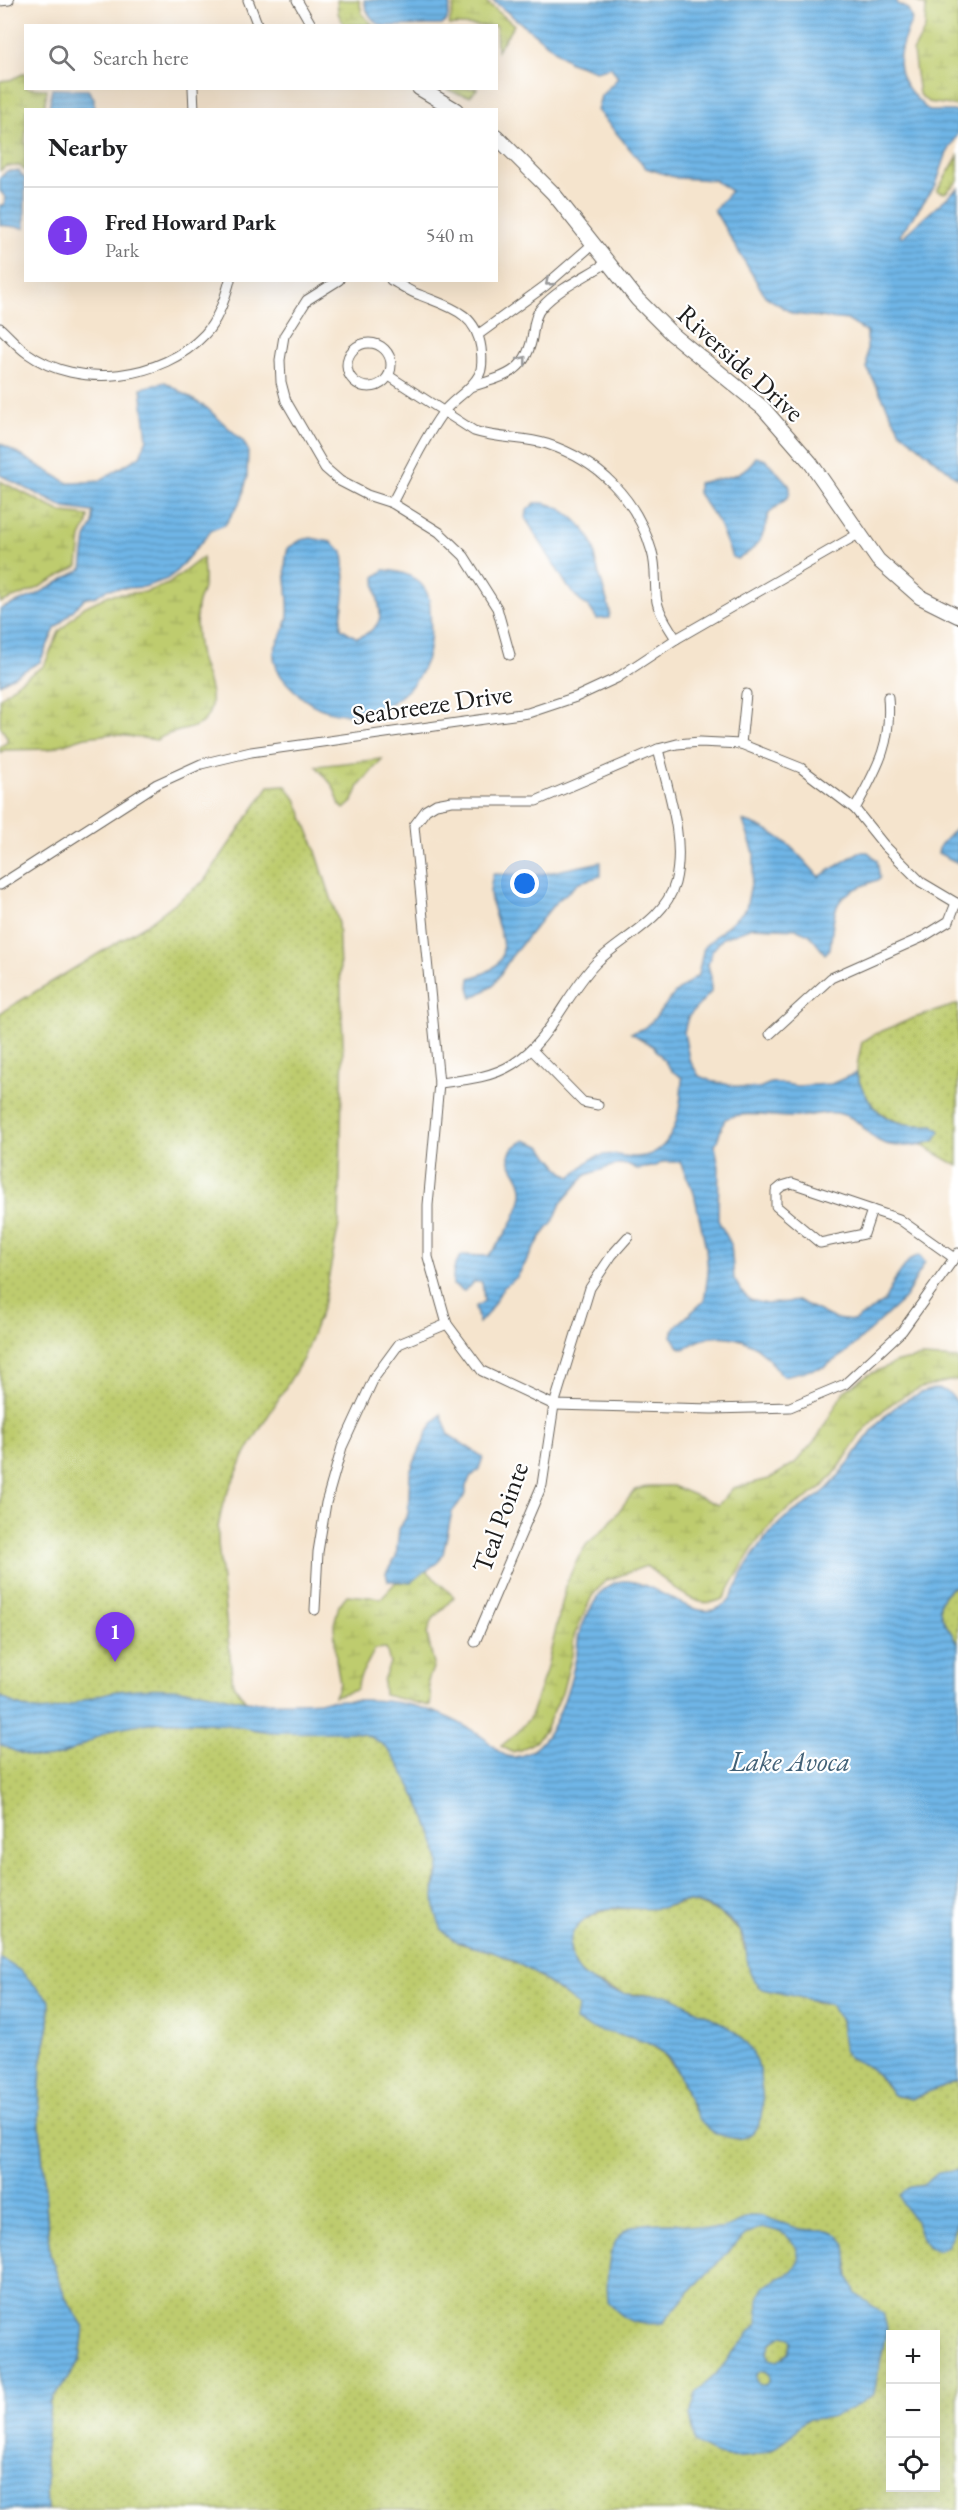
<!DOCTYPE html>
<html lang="en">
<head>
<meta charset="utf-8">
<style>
	body { margin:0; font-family:"EB Garamond",serif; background:#f6f6f6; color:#202124 }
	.controls { position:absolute; right:18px; bottom:18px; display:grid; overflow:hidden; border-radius:0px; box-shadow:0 6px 24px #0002 }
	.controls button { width:54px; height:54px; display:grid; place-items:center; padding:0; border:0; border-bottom:2px solid #e0e0e0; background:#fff; color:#202124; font:30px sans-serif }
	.you { position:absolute; left:525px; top:884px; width:21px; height:21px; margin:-15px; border:4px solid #fff; border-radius:50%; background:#1a73e8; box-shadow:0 0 0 9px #1a73e833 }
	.badge { display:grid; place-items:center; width:39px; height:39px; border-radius:50%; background:#7c3aed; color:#fff; font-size:20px; font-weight:700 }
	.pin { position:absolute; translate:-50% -50px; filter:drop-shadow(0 2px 3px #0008) }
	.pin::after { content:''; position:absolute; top:32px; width:21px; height:18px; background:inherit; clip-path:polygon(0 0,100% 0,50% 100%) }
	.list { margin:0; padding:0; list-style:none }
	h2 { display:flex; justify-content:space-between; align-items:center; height:78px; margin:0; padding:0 24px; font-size:26px }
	h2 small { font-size:20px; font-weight:400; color:#757577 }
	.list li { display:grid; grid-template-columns:39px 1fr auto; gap:18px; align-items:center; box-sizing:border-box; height:96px; padding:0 24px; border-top:2px solid #e0e0e0 }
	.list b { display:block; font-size:22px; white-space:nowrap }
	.list p { margin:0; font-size:20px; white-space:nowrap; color:#757577 }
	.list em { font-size:20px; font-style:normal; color:#757577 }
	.icon { flex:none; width:33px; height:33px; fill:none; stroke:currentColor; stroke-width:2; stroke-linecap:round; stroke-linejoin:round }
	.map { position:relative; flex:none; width:958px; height:2510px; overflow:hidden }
	.search { position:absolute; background:#fff; box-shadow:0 6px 24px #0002; left:24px; top:24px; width:474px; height:66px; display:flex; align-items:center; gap:15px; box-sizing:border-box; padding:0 21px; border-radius:0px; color:#757577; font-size:22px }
	.panel { position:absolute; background:#fff; box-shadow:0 6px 24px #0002; left:24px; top:108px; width:474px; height:174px; border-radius:0px }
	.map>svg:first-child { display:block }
	.wetland { fill:url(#wetland-marsh); stroke:#6d7445; stroke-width:1.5 }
	.park { fill:url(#park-dots); stroke:#6d7445; stroke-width:1.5; fill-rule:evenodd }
	.water { fill:url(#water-rules); stroke:#466982; stroke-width:1.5; fill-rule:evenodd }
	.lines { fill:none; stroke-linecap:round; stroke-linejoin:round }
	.street-casing { stroke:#68625a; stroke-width:11 }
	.secondary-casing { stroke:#68625a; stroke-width:16 }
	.street { stroke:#fff; stroke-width:9 }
	.secondary { stroke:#fff; stroke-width:14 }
	.oneway { stroke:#999 }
	.labels { text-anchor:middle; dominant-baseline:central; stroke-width:4.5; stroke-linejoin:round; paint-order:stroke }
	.street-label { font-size:27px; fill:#1c1c1c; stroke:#fff }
	.water-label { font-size:28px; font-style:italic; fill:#426177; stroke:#fff }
</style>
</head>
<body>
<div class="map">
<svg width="958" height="2510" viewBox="0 0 958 2510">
	<defs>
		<pattern id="wetland-marsh" width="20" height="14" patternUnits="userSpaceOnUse" patternTransform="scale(1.5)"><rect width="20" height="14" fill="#becc6e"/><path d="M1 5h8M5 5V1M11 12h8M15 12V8" fill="none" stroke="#a3af5f"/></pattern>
		<pattern id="park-dots" width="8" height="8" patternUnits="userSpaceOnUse" patternTransform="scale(1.5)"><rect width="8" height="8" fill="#becc6e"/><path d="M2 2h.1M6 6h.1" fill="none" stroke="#a3af5f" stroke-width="1.8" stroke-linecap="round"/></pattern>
		<pattern id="water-rules" width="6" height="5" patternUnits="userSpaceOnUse" patternTransform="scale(1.5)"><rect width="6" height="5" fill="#70b6e7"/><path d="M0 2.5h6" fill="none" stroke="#5b93ba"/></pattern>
	</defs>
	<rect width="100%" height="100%" fill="#fff"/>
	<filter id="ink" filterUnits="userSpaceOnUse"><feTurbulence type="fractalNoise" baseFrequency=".0167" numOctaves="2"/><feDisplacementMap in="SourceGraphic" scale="12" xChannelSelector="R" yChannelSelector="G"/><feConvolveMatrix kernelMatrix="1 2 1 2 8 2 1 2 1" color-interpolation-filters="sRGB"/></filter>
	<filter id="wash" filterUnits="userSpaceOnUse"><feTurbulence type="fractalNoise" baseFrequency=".008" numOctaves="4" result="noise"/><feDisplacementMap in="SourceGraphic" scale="24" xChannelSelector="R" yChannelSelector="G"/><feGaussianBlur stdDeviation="1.35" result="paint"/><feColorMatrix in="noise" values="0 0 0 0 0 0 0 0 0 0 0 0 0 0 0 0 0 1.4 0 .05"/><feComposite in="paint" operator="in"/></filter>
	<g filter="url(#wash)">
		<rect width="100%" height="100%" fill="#f5e4cd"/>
		<g class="wetland">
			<polygon points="337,0 359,0 362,14 373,25 344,25 338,13"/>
			<polygon points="455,0 484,0 514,25 497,51 496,26 449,25"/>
			<polygon points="913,0 958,0 958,106 928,102 919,94 913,52 925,29 926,6"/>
			<polygon points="25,73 26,88 47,89 44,109 26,110 25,171 20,166 6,166 0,171 0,81 10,80"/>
			<polygon points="446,89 477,88 477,89 470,96 458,94"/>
			<polygon points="958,156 958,181 945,193 937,191"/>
			<polygon points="0,481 63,513 89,516 88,523 81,537 78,566 34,590 0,603"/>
			<path d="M 203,557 C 203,565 205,575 204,584 C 203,590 200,596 198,602 C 194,618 197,640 200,657 C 205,676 219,700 206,718 C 197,732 170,729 157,740 L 111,734 L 85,737 L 49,749 L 4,750 L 0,753 L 0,747 L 7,742 L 7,737 L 0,726 L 0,698 L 20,681 L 44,666 L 59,632 L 82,608 L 109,595 L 145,592 L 168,584 Z"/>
			<polygon points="382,759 359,786 353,801 344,809 340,805 333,786 316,766"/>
			<path d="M 922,1357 L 958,1359 L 958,1380 C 951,1380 947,1382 940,1383 C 906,1390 883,1406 861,1434 C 848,1451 840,1471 823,1486 C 811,1497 794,1504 781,1515 C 755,1537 742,1568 724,1598 C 695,1615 669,1581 646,1566 L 605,1581 L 592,1596 L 574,1636 L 572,1655 L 562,1693 L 545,1730 L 535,1742 L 520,1750 L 512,1752 L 501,1746 L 518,1732 L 530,1717 L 546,1671 L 567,1582 L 577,1560 L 587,1544 L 608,1525 L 635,1490 L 650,1486 L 673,1486 L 718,1505 L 733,1488 L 769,1479 L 795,1463 L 817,1438 L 844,1391 L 868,1375 L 897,1362 Z"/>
			<path d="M 426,1570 L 454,1597 L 433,1619 L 427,1634 L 434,1665 L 428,1681 L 431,1698 L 430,1706 L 384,1695 L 383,1680 L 390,1663 L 386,1648 L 375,1649 L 360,1677 L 356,1690 L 334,1696 L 340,1683 L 336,1660 L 334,1624 L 339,1605 L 347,1595 L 381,1598 L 396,1582 C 406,1584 419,1576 426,1570 Z"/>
		</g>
		<g class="park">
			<path d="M 285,785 L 296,799 L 314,845 L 338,920 L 343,1042 L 339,1224 L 323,1306 L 303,1359 L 246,1452 L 223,1503 L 218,1527 L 218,1543 L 233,1685 L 271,1732 L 355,1732 C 366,1734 375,1738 383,1745 C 403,1762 439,1839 439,1865 C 439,1872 434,1880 434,1888 C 435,1898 453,1931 458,1943 L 494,1952 L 528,1969 L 617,2034 L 646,2042 L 662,2052 L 679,2074 L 693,2111 L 694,2008 L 666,1995 L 626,1994 L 590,1981 L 578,1970 L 571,1956 L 570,1938 L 575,1925 L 606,1909 L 660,1908 L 689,1901 L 700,1905 L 720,1913 L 740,1932 L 744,1949 L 815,2002 L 830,2004 L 841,2020 L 844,2051 L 874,2070 L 893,2095 L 911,2099 L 958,2080 L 958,2510 L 47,2510 L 45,2458 L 50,2403 L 80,2360 L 84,2327 L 66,2299 L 50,2255 L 39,2115 L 41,2064 L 49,2025 L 0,1958 L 0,1013 L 146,925 L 204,881 L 269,786 ZM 890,2334 L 936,2334 L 936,2488 L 890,2488 Z"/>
			<path d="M 958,1004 L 958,1166 L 921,1145 L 936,1140 L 933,1125 C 904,1127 879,1120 864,1093 C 861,1087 857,1078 857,1071 C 857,1061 860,1052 862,1042 L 875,1034 L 914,1018 Z"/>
			<path d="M 958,1584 L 958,1643 C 943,1620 926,1602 958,1584 Z"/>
		</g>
		<g class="water">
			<path d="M 364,0 L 450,0 L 451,2 L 447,20 L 442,25 L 384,26 C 372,23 366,11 364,0 Z"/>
			<path d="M 492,0 L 897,0 L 897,4 L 908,9 L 912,20 C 892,63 894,78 929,111 L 958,111 L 958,134 L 946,155 L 936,185 L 900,235 L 902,237 L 958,188 L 958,479 L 900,431 L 867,368 L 867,332 L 847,320 L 793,314 L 765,296 L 714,210 L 731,191 L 714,180 L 677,178 L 646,168 L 597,110 L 601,96 L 618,78 L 611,67 L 596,71 L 570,62 Z"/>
			<polygon points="52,89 88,90 94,98 94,109 49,109"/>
			<polygon points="7,171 19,171 25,179 25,228 0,225 0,205 4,205 6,198 0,191 0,178"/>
			<polygon points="165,382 207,408 243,441 248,450 247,478 242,499 225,525 212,530 175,573 167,579 144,587 108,589 96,596 84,599 55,629 40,662 0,684 0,609 36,595 82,569 86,538 93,524 93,512 65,508 0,475 0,443 68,483 99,481 140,456 147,439 141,388"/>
			<path d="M 756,457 L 766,460 L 789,485 C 795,500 775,504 769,514 C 766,518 767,523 765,528 C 762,541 750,554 737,559 L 732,557 L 719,524 L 698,493 L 698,483 C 722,477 741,480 756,457 Z"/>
			<path d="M 535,503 C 561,499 598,534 595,560 L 610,611 L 609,618 L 597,619 L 589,607 L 580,601 L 568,587 L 526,519 L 527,510 Z"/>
			<path d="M 311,538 L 331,542 L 343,552 C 345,569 346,588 343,605 C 342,614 340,619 341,628 L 357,638 C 394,623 375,608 375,577 L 384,570 C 408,571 430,582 430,609 C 431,626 432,647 425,663 C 405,716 334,732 295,691 C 284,681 276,672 274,657 C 272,645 287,632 288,615 C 290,592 281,571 288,548 L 301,540 Z"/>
			<path d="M 743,821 C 782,833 793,848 819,877 L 859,852 L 868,852 L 877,860 L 880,879 C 831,897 836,901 830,949 L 825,954 L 809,934 L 797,929 L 752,927 L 723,938 L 712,951 L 708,965 L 711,977 L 711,992 L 688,1017 L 684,1032 L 689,1059 L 699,1076 L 711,1081 L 744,1088 L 759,1088 L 773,1082 L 797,1086 L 831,1084 L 856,1073 C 870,1113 889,1128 933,1125 L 940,1131 L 936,1140 C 919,1146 894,1150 877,1140 C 865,1132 859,1119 844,1115 C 828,1109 814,1116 798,1117 C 773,1119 749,1109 725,1119 L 715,1146 L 719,1166 L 718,1220 L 731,1244 L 734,1279 L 742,1292 L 750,1300 L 767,1304 L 799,1301 L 835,1319 L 854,1321 L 884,1302 L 894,1281 L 909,1260 L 919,1255 L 925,1262 L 905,1298 L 847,1352 L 824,1367 L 783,1376 C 775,1369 769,1358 761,1351 C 740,1333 706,1331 685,1349 L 679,1347 L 672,1336 L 674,1328 L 704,1301 L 708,1274 L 706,1248 L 694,1193 L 680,1162 L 663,1162 L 653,1167 L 637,1169 L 629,1165 L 618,1164 L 586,1175 L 561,1203 L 553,1222 L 541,1237 L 517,1277 L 503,1288 L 488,1313 L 479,1323 L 475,1307 L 484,1301 L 482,1282 L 474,1282 L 464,1291 L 453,1285 C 452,1273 454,1263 462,1255 L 488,1256 C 502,1241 519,1215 522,1195 C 525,1169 489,1159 525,1140 L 541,1146 L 562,1171 L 571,1177 C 579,1171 587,1160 596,1157 C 609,1152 619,1156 632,1157 C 675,1159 681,1111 682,1078 L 672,1071 L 653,1046 L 631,1033 L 644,1028 L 655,1018 L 675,993 L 698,975 L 704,947 L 746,909 L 754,868 L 754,853 Z"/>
			<polygon points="958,826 958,863 938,853 940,845"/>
			<path d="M 601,862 L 601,876 L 580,882 L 555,903 L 511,957 L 493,986 L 472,998 L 469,987 L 470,978 C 527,963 493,930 490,893 C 490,887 492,879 493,874 L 537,875 Z"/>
			<path d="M 933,1389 C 947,1389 951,1393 958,1405 L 958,1584 C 926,1602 943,1620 958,1643 L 958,2080 L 911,2099 L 893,2095 C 881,2077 871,2064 849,2059 L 844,2051 L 841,2020 L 830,2004 L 762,1989 C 742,1975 751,1949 740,1931 C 731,1917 707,1904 690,1902 C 680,1900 670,1906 660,1908 C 642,1911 623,1905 605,1909 C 600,1910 594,1914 589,1917 C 561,1930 566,1967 591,1981 C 604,1989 620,1994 634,1995 C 645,1996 656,1993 666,1995 C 676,1997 685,2004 694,2009 C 720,2021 743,2032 756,2059 C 760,2066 760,2077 761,2085 C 764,2100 764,2122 752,2133 C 745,2140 736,2139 727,2137 C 683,2128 692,2074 661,2051 C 636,2032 602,2037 576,2021 L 578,2006 C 552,1985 525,1964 493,1952 C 475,1946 447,1945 439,1923 C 435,1912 433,1898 435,1887 C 436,1880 439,1872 439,1864 C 438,1838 403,1762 383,1745 C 375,1738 366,1734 355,1732 C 328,1732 300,1733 273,1732 C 257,1731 242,1726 227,1725 C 191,1721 154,1720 118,1728 C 104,1732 94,1739 81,1746 C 49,1763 32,1761 0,1744 L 0,1696 C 47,1726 65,1702 111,1692 C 139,1687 171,1688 200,1691 C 215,1693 230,1699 246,1701 C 300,1707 357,1693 410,1705 C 435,1710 465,1724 485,1739 C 494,1746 502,1758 514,1757 C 553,1754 569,1688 576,1658 C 578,1650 577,1642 579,1635 C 583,1622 590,1609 597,1598 C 633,1543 693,1642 729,1600 C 736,1591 739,1578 745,1568 C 749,1560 756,1552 761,1544 C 768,1535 777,1525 785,1518 C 799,1507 816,1500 828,1488 C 865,1450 875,1404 933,1389 Z"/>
			<polygon points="441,1414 449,1435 483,1457 479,1469 471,1477 466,1486 466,1494 452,1512 443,1554 438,1562 411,1582 388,1581 386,1573 396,1557 399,1529 408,1514 410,1472 429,1429"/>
			<polygon points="0,1958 21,1971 50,2001 49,2025 41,2064 39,2115 50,2255 66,2299 84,2327 80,2360 50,2403 45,2458 47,2510 0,2510"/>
			<polygon points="958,2170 958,2220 947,2247 939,2250 929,2247 922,2239 916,2222 902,2203 900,2195 910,2187 923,2185 938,2173"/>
			<path d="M 749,2216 L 762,2216 L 800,2229 L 829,2231 L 839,2235 L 846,2244 L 849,2276 L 856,2294 L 883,2313 L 887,2328 L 874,2394 C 859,2405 844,2414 825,2418 C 820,2419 812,2418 807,2420 C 798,2424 794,2434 787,2439 C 761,2461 721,2465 695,2442 L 690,2416 L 696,2393 L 715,2375 L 757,2324 L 759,2298 L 764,2287 L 775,2280 L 792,2272 L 799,2259 L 796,2246 L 786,2235 L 777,2231 L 766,2228 L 757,2229 L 745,2235 L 689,2292 L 663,2323 C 635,2326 627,2323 608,2302 C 606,2280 606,2241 628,2229 C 641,2222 660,2223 674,2223 C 692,2225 706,2232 725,2228 C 734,2226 741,2221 749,2216 ZM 784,2335 L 789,2337 L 792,2341 L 789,2353 L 777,2361 L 770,2359 L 767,2353 L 771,2343 ZM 760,2371 L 766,2371 L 770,2375 L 770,2381 L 766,2385 L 760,2385 L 756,2381 L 756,2375 Z"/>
		</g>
	</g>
	<g filter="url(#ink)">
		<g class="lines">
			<defs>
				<g id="street">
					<polyline points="248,0 258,26"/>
					<polyline points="297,0 312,26"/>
					<polyline points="0,1 9,0"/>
					<polyline points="193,88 194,110"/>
					<polyline points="339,280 307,300 284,336 280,360 281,382 286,401 325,468 340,481 367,495 392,503 439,532 464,556 497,608 510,655"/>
					<path d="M 391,280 C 401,285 410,292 420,295 C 449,307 476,312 481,348 C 482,356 483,368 479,375 C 470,392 452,399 441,415 C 422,442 408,473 392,503"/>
					<path d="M 0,328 C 9,336 17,346 27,353 C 78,390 162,380 205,334 C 218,320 225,299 230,280"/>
					<polyline points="479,334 545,286 593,244"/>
					<circle cx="369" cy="365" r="22"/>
					<path d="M 389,376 L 474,431 C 498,439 523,437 547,444 C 599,461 637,499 652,552 C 657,568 654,586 657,602 C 660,616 669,627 676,639"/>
					<path d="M 473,386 C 507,376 528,371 533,332 C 534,323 536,313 542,307 C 559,288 587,276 608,262"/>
					<polyline points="741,744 746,694"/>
					<path d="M 855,809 C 877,768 892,745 888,697"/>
					<polyline points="0,885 157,784 201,764 251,752 528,713 576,697 617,678 676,639 860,533"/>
					<polyline points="958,904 921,882 884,845 855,809 801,768 741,744 700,742 677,744 658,749 536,801 452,801 436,804 426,810 414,826 439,1083 428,1205 428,1257 447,1324 482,1371 554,1405 712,1409 790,1407 845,1384 902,1331 958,1253"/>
					<polyline points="770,1034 831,978 923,937 949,921 956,903"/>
					<polyline points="532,1050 583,1102 598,1105"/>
					<path d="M 439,1083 C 464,1080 491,1078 513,1064 C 551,1040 565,995 596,963 C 621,938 665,920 675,883 C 686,839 668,792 658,749"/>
					<polygon points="792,1183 872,1210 864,1234 820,1243 776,1206 776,1191 782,1186"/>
					<polyline points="872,1210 899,1219 954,1258"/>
					<polyline points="315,1610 318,1552 326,1503 342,1447 374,1378 399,1344 447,1324"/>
					<polyline points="475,1642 542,1485 554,1405 590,1288 612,1255 628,1237"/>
				</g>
				<g id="secondary">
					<polyline points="419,88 456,110"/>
					<polyline points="496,136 553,193 637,299 672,334 763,408 810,462 878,560 920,597 958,616"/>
				</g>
			</defs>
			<use href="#street" class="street-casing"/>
			<use href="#secondary" class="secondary-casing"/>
			<use href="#street" class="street"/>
			<use href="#secondary" class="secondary"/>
		</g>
		<defs><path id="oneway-chevron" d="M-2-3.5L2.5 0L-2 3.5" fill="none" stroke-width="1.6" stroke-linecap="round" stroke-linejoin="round" transform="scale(1.5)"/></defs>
		<g class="oneway">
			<use href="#oneway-chevron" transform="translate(549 282) rotate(139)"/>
			<use href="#oneway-chevron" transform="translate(523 360) rotate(-51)"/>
		</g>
	</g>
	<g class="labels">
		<g class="street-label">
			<text transform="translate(741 363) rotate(42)">Riverside Drive</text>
			<text transform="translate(432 704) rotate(-8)">Seabreeze Drive</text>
			<text transform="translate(500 1517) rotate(-70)">Teal Pointe</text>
		</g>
		<g class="water-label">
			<text x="790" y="1761">Lake Avoca</text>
		</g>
	</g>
</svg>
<div class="controls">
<button>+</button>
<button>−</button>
<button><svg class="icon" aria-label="locate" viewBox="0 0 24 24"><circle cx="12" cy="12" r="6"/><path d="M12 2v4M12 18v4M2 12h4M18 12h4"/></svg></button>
</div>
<div class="you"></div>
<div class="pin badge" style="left:115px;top:1662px">1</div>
<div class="search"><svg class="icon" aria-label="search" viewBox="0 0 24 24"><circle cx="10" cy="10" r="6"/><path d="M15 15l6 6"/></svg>Search here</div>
<section class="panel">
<h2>Nearby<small></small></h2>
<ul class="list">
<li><span class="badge">1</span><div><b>Fred Howard Park</b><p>Park</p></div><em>540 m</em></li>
</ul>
</section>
</div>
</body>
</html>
